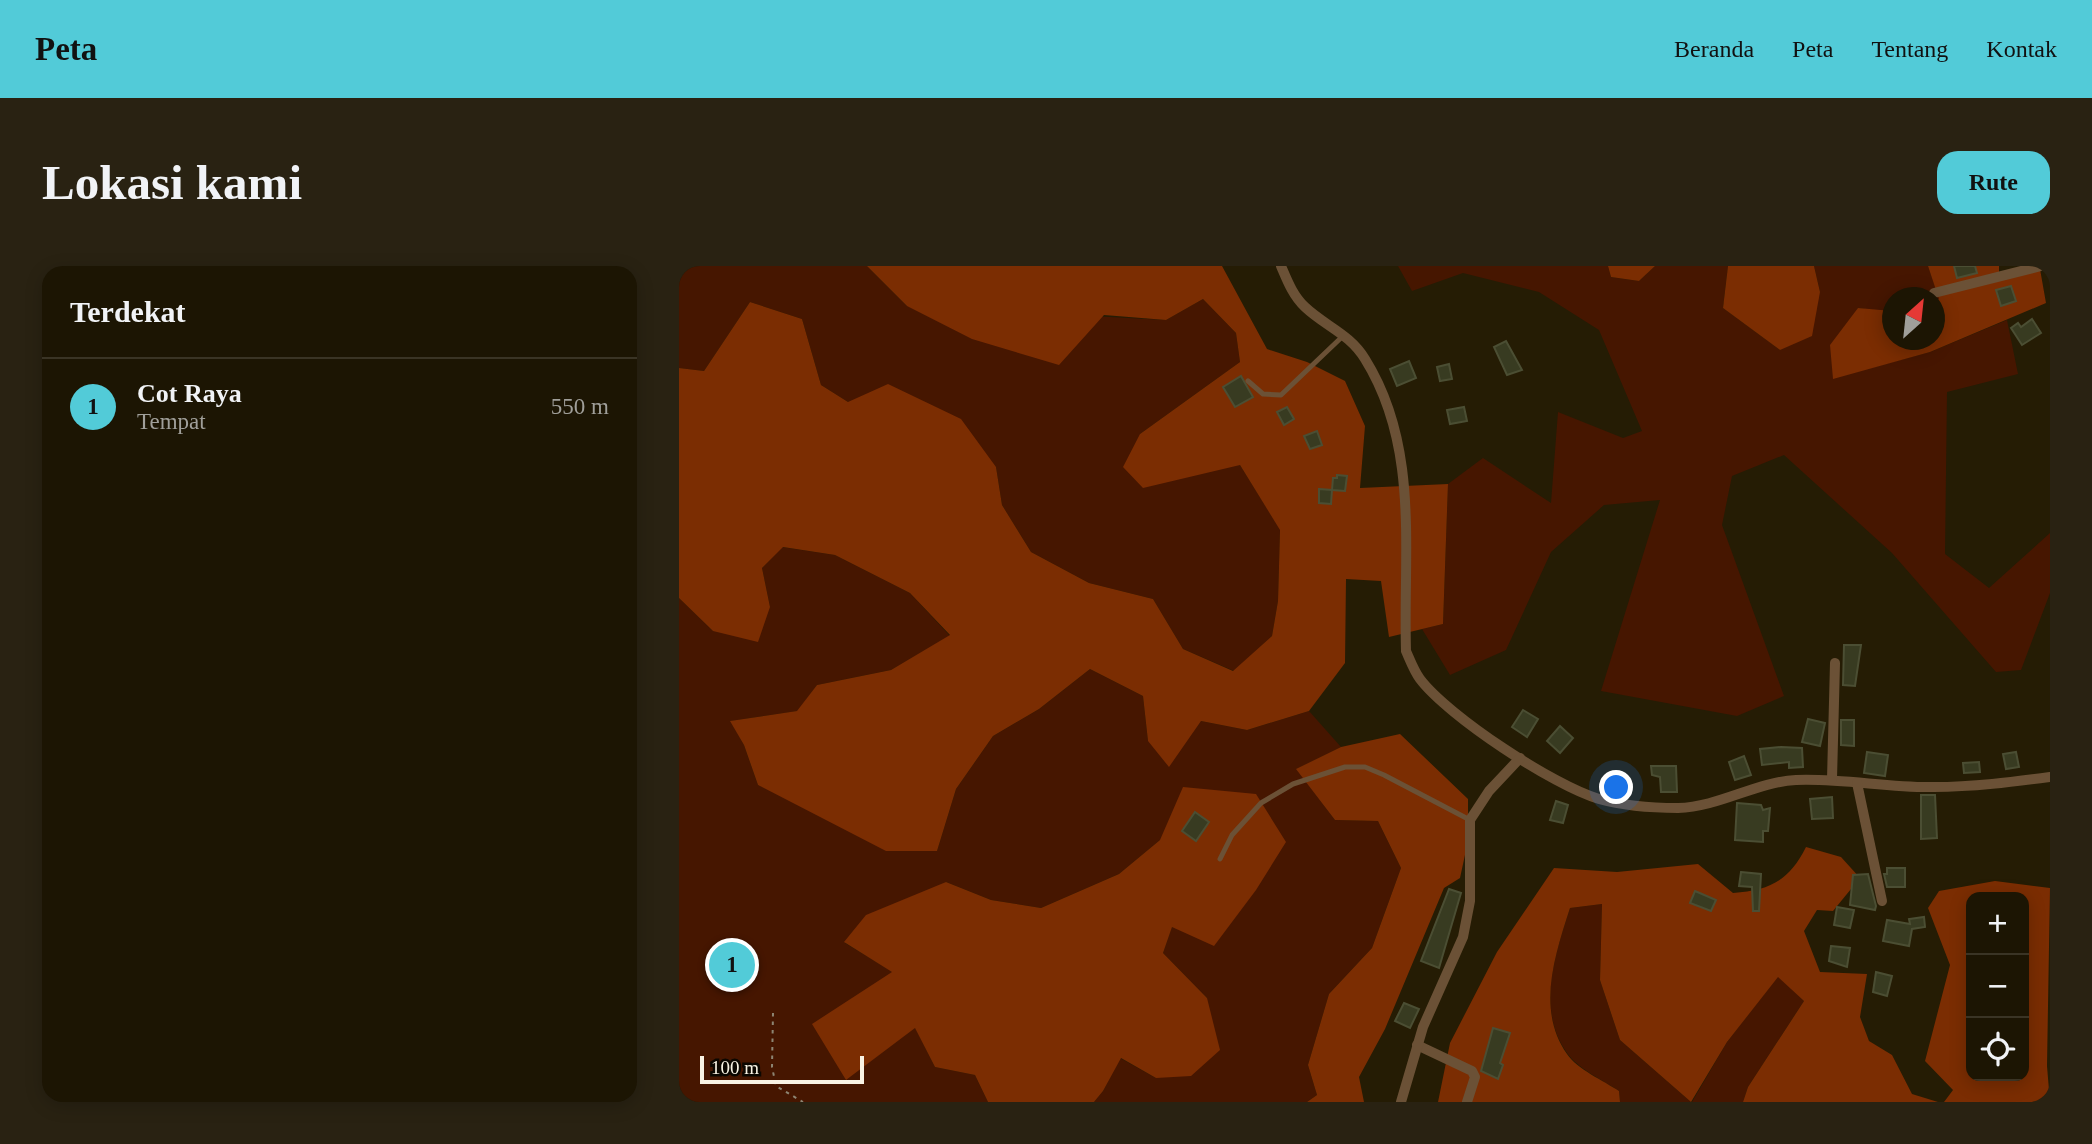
<!DOCTYPE html>
<html lang="id">
<head>
<meta charset="utf-8">
<style>
	body { margin:0; font-family:Georgia,serif; background:#292212; color:#f1f3f6 }
	.controls { position:absolute; right:21px; bottom:21px; display:grid; overflow:hidden; border-radius:14px; box-shadow:0 4px 18px #0003 }
	.controls button { width:63px; height:63px; display:grid; place-items:center; padding:0; border:0; border-bottom:2px solid #3a3425; background:#1c1503; color:#f1f3f6; font:35px sans-serif }
	.compass { position:absolute; left:1203px; top:21px; width:63px; height:63px; border-radius:50%; background:#1c1503; box-shadow:0 4px 18px #0003; rotate:27deg }
	.scale { position:absolute; left:21px; bottom:18px; width:164px; box-sizing:border-box; padding-left:7px; border:4px solid #f9f3e4; border-top:0; font-size:19px; line-height:24px; white-space:nowrap; color:#f9f3e4; -webkit-text-stroke:5px #0b0701; paint-order:stroke }
	.you { position:absolute; left:938px; top:522px; width:24px; height:24px; margin:-18px; border:5px solid #fff; border-radius:50%; background:#1a73e8; box-shadow:0 0 0 10px #1a73e833 }
	.badge { display:grid; place-items:center; width:46px; height:46px; border-radius:50%; background:#52cbd8; color:#111; font-size:23px; font-weight:700 }
	.pin { position:absolute; translate:-50% -50%; border:4px solid #fff; box-shadow:0 2px 7px #0006 }
	.list { margin:0; padding:0; list-style:none }
	h2 { display:flex; justify-content:space-between; align-items:center; height:91px; margin:0; padding:0 28px; font-size:30px }
	h2 small { font-size:23px; font-weight:400; color:#a09f9a }
	.list li { display:grid; grid-template-columns:46px 1fr auto; gap:21px; align-items:center; box-sizing:border-box; height:98px; padding:0 28px; border-top:2px solid #3a3425 }
	.list b { display:block; font-size:26px; white-space:nowrap }
	.list p { margin:0; font-size:23px; white-space:nowrap; color:#a09f9a }
	.list em { font-size:23px; font-style:normal; color:#a09f9a }
	.icon { flex:none; width:38px; height:38px; fill:none; stroke:currentColor; stroke-width:2; stroke-linecap:round; stroke-linejoin:round }
	.map { position:relative; flex:none; width:1371px; height:836px; overflow:hidden; border-radius:21px }
	header { display:flex; align-items:center; gap:42px; box-sizing:border-box; height:98px; padding:0 35px; background:#52cbd8; color:#111 }
	header strong { font-size:33px }
	nav { display:flex; gap:38px; margin-inline-start:auto; font-size:24px }
	.intro { display:flex; align-items:center; justify-content:space-between; box-sizing:border-box; height:168px; padding:0 42px }
	h1 { margin:0; font-size:49px }
	.button { padding:18px 32px; border-radius:21px; background:#52cbd8; color:#111; font-size:24px; font-weight:700 }
	main { display:flex; gap:42px; padding:0 42px }
	aside { flex:1; background:#1c1503; border-radius:21px; box-shadow:0 4px 18px #0003 }
	.map>svg:first-child { display:block }
	.green { fill:#461600 }
	.forest { fill:#7b2d02; fill-rule:evenodd }
	.building { fill:#383b21; stroke:#4b4e33; stroke-width:2 }
	.lines { fill:none; stroke-linecap:round; stroke-linejoin:round }
	.path { stroke:#8d8572; stroke-width:2; stroke-dasharray:3.5 5; stroke-linecap:butt }
	.lane { stroke:#6b5136; stroke-width:5 }
	.street { stroke:#6b5136; stroke-width:10 }
</style>
</head>
<body>
<header>
<strong>Peta</strong>
<nav><a>Beranda</a><a>Peta</a><a>Tentang</a><a>Kontak</a></nav>
</header>
<div class="intro"><h1>Lokasi kami</h1><a class="button">Rute</a></div>
<main>
<aside>
<h2>Terdekat<small></small></h2>
<ul class="list">
<li><span class="badge">1</span><div><b>Cot Raya</b><p>Tempat</p></div><em>550 m</em></li>
</ul>
</aside>
<div class="map">
<svg width="1371" height="836" viewBox="0 0 1371 836">
	<rect width="100%" height="100%" fill="#251c04"/>
	<g class="green">
		<polygon points="0,0 188,0 228,40 487,54 524,33 557,67 561,96 461,168 561,199 601,263 599,335 593,370 555,405 504,383 474,333 410,317 352,286 323,239 317,201 169,136 142,119 123,53 71,36 25,105 0,102"/>
		<polygon points="719,0 929,0 932,11 960,15 976,0 1049,0 1044,42 1101,84 1141,26 1135,0 1249,0 1261,33 1213,32 1213,45 1209,46 1179,42 1154,112 1251,86 1328,54 1339,108 1268,126 1266,288 1310,322 1371,267 1371,327 1342,404 1317,406 1213,287 1105,189 1053,210 1043,259 1105,430 1058,450 922,425 981,234 925,239 872,286 827,384 771,409 743,363 764,358 769,218 804,192 872,237 879,146 944,172 963,165 920,64 860,26 784,7 733,25"/>
		<polygon points="103,281 156,289 231,327 271,370 212,404 138,419 119,445 52,455 65,479 79,519 258,585 277,523 314,470 360,443 411,403 464,430 469,475 522,455 568,464 630,445 662,481 618,503 656,554 699,555 722,602 693,682 650,728 629,799 638,829 628,836 415,836 424,825 441,792 477,812 528,732 484,687 493,660 481,574 440,608 362,642 312,634 267,616 166,677 214,706 166,814 236,761 256,801 296,809 309,836 0,836 0,332 34,365 91,341 83,302"/>
		<path d="M 923,638 L 921,714 L 941,774 L 1012,836 L 941,836 L 940,825 C 925,815 898,802 888,787 C 857,743 876,689 891,642 Z"/>
		<polygon points="1099,710 1125,735 1069,821 1064,836 1013,836 1048,776"/>
	</g>
	<g class="forest">
		<polygon points="188,0 543,0 588,83 628,96 666,115 686,160 681,222 769,218 764,358 710,371 702,315 667,313 666,397 630,445 568,464 522,455 490,501 469,475 464,430 411,403 360,443 314,470 277,523 258,585 207,585 79,519 65,479 51,455 118,445 138,419 212,404 271,369 231,327 156,289 104,281 83,302 91,341 79,376 34,365 0,332 0,102 25,105 71,36 123,53 142,119 169,136 209,118 282,153 317,201 323,239 352,286 410,317 474,333 504,383 554,405 593,370 599,335 601,264 561,199 464,222 444,201 461,168 561,96 557,67 524,33 487,54 425,49 380,99 293,73 228,40"/>
		<polygon points="929,0 976,0 960,15 932,11"/>
		<polygon points="1049,0 1135,0 1141,26 1133,70 1101,84 1044,42"/>
		<polygon points="1249,0 1320,0 1320,10 1361,3 1367,37 1251,86 1154,113 1151,79 1179,42 1213,45 1213,74 1255,74 1256,34 1260,33"/>
		<polygon points="721,468 789,533 789,575 781,612 765,622 706,763 680,811 685,836 628,836 638,829 629,799 650,728 693,682 722,602 699,555 656,554 617,503 662,481"/>
		<polygon points="504,521 577,528 607,576 577,624 535,680 493,661 484,687 528,732 541,784 512,810 477,812 442,792 424,825 415,836 309,836 296,809 256,801 236,762 167,814 133,758 213,706 165,676 187,649 267,616 312,634 362,642 440,608 481,574"/>
		<path d="M 1127,581 L 1162,591 L 1181,612 L 1154,645 L 1138,644 L 1125,665 L 1141,706 L 1188,708 L 1181,751 L 1190,775 L 1213,789 L 1233,828 L 1259,836 L 1064,836 L 1069,821 L 1125,735 L 1099,711 L 1048,776 L 1012,836 L 941,774 L 921,714 L 923,638 L 891,642 C 876,689 857,744 888,788 C 898,803 925,815 940,825 L 941,836 L 759,836 L 771,777 L 818,686 L 875,602 L 938,606 L 1019,598 L 1054,627 C 1091,624 1110,615 1127,581 Z"/>
		<path d="M 1316,615 L 1371,622 L 1368,800 L 1371,836 L 1265,836 L 1274,824 L 1246,795 L 1271,699 L 1249,642 L 1260,625 ZM 1292,631 L 1345,631 L 1345,810 L 1292,810 Z"/>
	</g>
	<g class="building">
		<polygon points="1275,0 1296,0 1298,7 1278,12"/>
		<polygon points="1332,20 1337,35 1322,40 1317,24"/>
		<polygon points="1353,53 1362,67 1343,79 1332,62 1339,57 1342,61"/>
		<polygon points="827,75 843,104 828,109 815,81"/>
		<polygon points="730,95 737,112 718,120 711,103"/>
		<polygon points="770,98 773,113 761,115 758,101"/>
		<polygon points="562,110 574,131 556,141 544,121"/>
		<polygon points="608,141 615,153 605,159 598,146"/>
		<polygon points="785,141 788,155 771,158 768,144"/>
		<polygon points="638,165 643,179 631,183 625,170"/>
		<polygon points="658,209 668,210 666,225 653,224 654,212 658,212"/>
		<polygon points="640,223 653,224 652,238 640,237"/>
		<polygon points="1165,379 1182,379 1176,420 1164,419"/>
		<polygon points="844,444 859,453 848,471 833,461"/>
		<polygon points="1129,453 1146,457 1141,480 1123,476"/>
		<polygon points="1162,454 1175,454 1175,480 1162,479"/>
		<polygon points="881,460 894,472 881,487 868,475"/>
		<polygon points="1102,481 1123,482 1124,501 1110,502 1110,496 1083,499 1081,483"/>
		<polygon points="1188,486 1209,489 1206,510 1185,507"/>
		<polygon points="1337,486 1340,501 1327,503 1324,488"/>
		<polygon points="1065,490 1072,509 1056,514 1050,496"/>
		<polygon points="1300,496 1301,506 1285,507 1284,497"/>
		<polygon points="972,500 997,500 998,526 982,526 981,511 973,509"/>
		<polygon points="1242,529 1256,529 1258,572 1242,573"/>
		<polygon points="1153,531 1154,552 1133,553 1131,533"/>
		<polygon points="877,535 889,539 884,557 871,554"/>
		<polygon points="1058,537 1082,539 1084,544 1091,542 1089,565 1084,565 1084,576 1056,574"/>
		<polygon points="516,546 530,556 517,575 503,565"/>
		<polygon points="1208,602 1226,602 1226,621 1208,621 1205,608 1208,608"/>
		<polygon points="1062,606 1082,608 1080,645 1074,645 1073,621 1060,620"/>
		<polygon points="1189,608 1197,640 1196,644 1171,639 1174,609"/>
		<polygon points="770,623 782,627 760,702 742,695"/>
		<polygon points="1016,625 1037,634 1032,645 1011,637"/>
		<polygon points="1158,641 1175,644 1171,662 1155,659"/>
		<polygon points="1245,651 1246,661 1233,663 1230,680 1204,675 1208,654 1231,658 1230,653"/>
		<polygon points="1152,680 1171,682 1168,701 1150,695"/>
		<polygon points="1197,706 1213,710 1208,730 1194,726"/>
		<polygon points="725,737 740,743 731,762 716,755"/>
		<polygon points="814,762 831,767 821,797 824,799 819,813 802,805"/>
	</g>
	<g class="lines">
		<polyline class="path" points="94,747 93,801 97,820 124,836"/>
		<g class="lane">
			<polyline points="569,115 584,128 602,129 665,69"/>
			<polyline points="541,593 553,569 582,537 614,518 666,501 686,501 705,509 791,554"/>
		</g>
		<g class="street">
			<path d="M 602,0 C 608,14 614,30 626,41 C 646,60 671,68 686,93 C 741,181 724,286 727,385 C 731,394 735,405 741,413 C 769,450 875,520 920,533 C 945,540 974,542 999,542 C 1040,541 1077,516 1117,514 C 1164,512 1209,522 1255,521 C 1294,521 1333,516 1371,511"/>
			<polyline points="1255,27 1362,0"/>
			<polyline points="1153,513 1156,397"/>
			<polyline points="1178,517 1203,635"/>
			<polyline points="738,779 793,805 796,811 788,836"/>
			<polyline points="722,836 744,761 784,671 791,635 791,554 810,525 841,492"/>
		</g>
	</g>
</svg>
<div class="controls">
<button>+</button>
<button>−</button>
<button><svg class="icon" aria-label="locate" viewBox="0 0 24 24"><circle cx="12" cy="12" r="6"/><path d="M12 2v4M12 18v4M2 12h4M18 12h4"/></svg></button>
</div>
<svg class="compass" viewBox="-18 -18 36 36"><path d="M0-13l5 13h-10z" fill="#e53935"/><path d="M0 13l5-13h-10z" fill="#a09f9a"/></svg>
<div class="scale">100 m</div>
<div class="you"></div>
<div class="pin badge" style="left:53px;top:699px">1</div>
</div>
</main>
</body>
</html>
